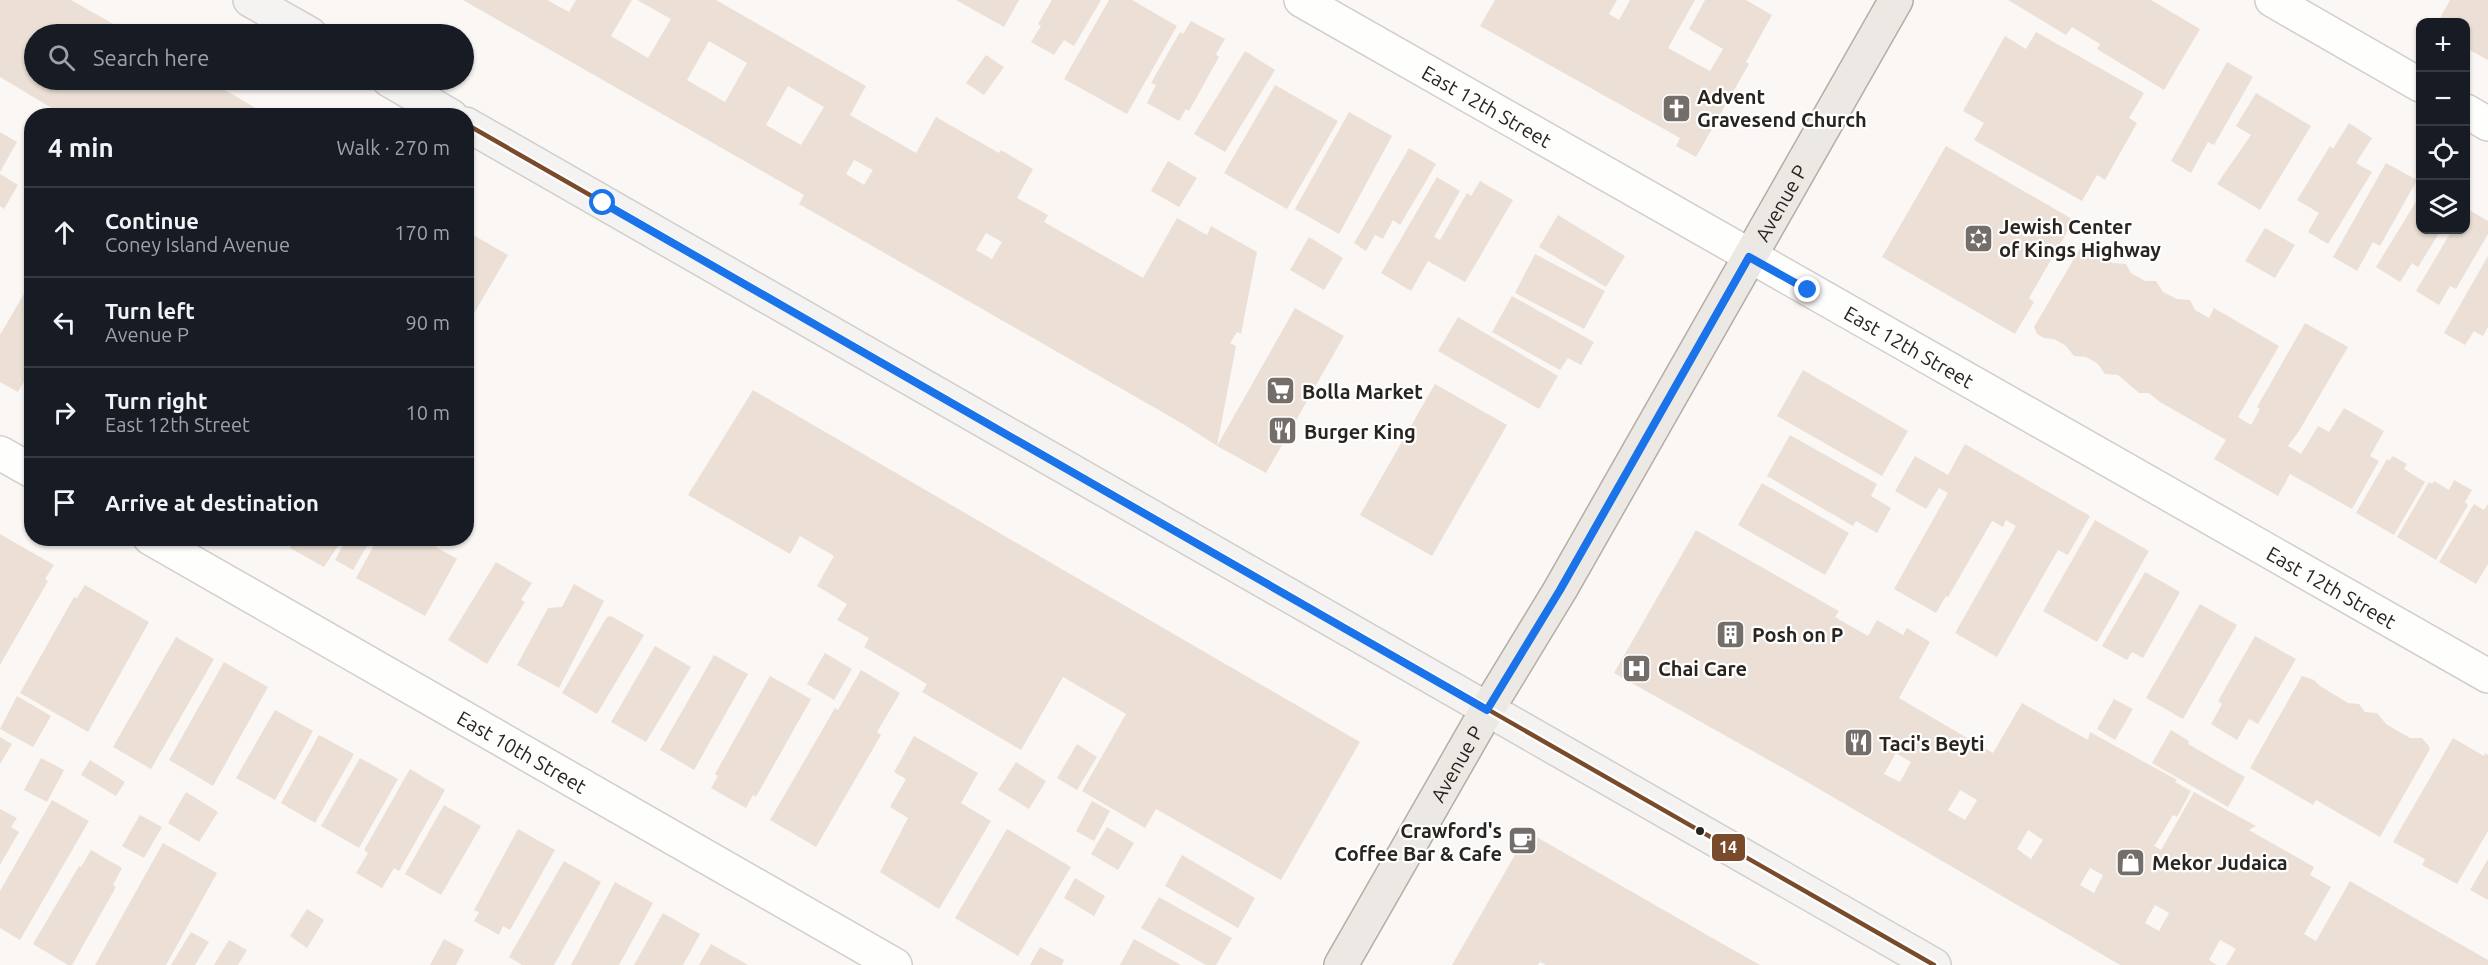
<!DOCTYPE html>
<html lang="en">
<head>
<meta charset="utf-8">
<style>
	body { margin:0; font-family:Ubuntu,sans-serif; background:#20242c; color:#f1f3f6 }
	.controls { position:absolute; right:18px; top:18px; display:grid; overflow:hidden; border-radius:12px; box-shadow:0 2px 4px #0004 }
	.controls button { width:54px; height:54px; display:grid; place-items:center; padding:0; border:0; border-bottom:2px solid #363941; background:#171b24; color:#f1f3f6; font:30px sans-serif }
	.stop { position:absolute; width:18px; height:18px; margin:-14px; border:4px solid #1a73e8; border-radius:50%; background:#fff }
	.stop.end { background:#1a73e8; border-color:#fff; box-shadow:0 2px 6px #0008 }
	.list { margin:0; padding:0; list-style:none }
	h2 { display:flex; justify-content:space-between; align-items:center; height:78px; margin:0; padding:0 24px; font-size:26px }
	h2 small { font-size:20px; font-weight:400; color:#9ea1a6 }
	.list li { display:grid; grid-template-columns:39px 1fr auto; gap:18px; align-items:center; box-sizing:border-box; height:90px; padding:0 24px; border-top:2px solid #363941 }
	.list b { display:block; font-size:22px; white-space:nowrap }
	.list p { margin:0; font-size:20px; white-space:nowrap; color:#9ea1a6 }
	.list em { font-size:20px; font-style:normal; color:#9ea1a6 }
	.icon { flex:none; width:33px; height:33px; fill:none; stroke:currentColor; stroke-width:2; stroke-linecap:round; stroke-linejoin:round }
	.map { position:relative; flex:none; width:2488px; height:965px; overflow:hidden }
	.search { position:absolute; background:#171b24; box-shadow:0 2px 4px #0004; left:24px; top:24px; width:450px; height:66px; display:flex; align-items:center; gap:15px; box-sizing:border-box; padding:0 21px; border-radius:33px; color:#9ea1a6; font-size:22px }
	.panel { position:absolute; background:#171b24; box-shadow:0 2px 4px #0004; left:24px; top:108px; width:450px; height:438px; border-radius:24px }
	.map>svg:first-child { display:block }
	.building { fill:#ece0d6; fill-rule:evenodd }
	.lines { fill:none; stroke-linecap:round; stroke-linejoin:round }
	.minor-casing { stroke:#d2ceca; stroke-width:36 }
	.secondary-casing { stroke:#d2ceca; stroke-width:36 }
	.primary-casing { stroke:#b5ada3; stroke-width:36 }
	.minor { stroke:#fefefd; stroke-width:33 }
	.secondary { stroke:#f5f3f1; stroke-width:33 }
	.primary { stroke:#ece9e4; stroke-width:33 }
	.bus-1-casing { stroke:#fff; stroke-width:9 }
	.bus-1 { stroke:#7a4b2a; stroke-width:4.5 }
	.route { stroke:#1a73e8; stroke-width:8 }
	.bus-dot { fill:#2a241f; stroke:#fff; stroke-width:2 }
	.labels { text-anchor:middle; dominant-baseline:central; stroke-width:4.5; stroke-linejoin:round; paint-order:stroke }
	.poi-label { font-size:20px; font-weight:bold; fill:#2a241f; stroke:#fff; text-anchor:start }
	.street-label { font-size:20px; fill:#2a241f; stroke:#fff }
	.line-badge { stroke:#fff; stroke-width:2 }
	.badge-label { font-size:16px; text-anchor:middle; font-weight:bold; fill:#fff }
</style>
</head>
<body>
<div class="map">
<svg width="2488" height="965" viewBox="0 0 2488 965">
	<rect width="100%" height="100%" fill="#faf7f4"/>
	<g class="building">
		<polygon points="0,0 71,0 131,34 34,34 34,80 208,80 269,116 65,116 0,77"/>
		<path d="M 463,0 L 547,0 L 569,12 L 576,0 L 632,0 L 611,36 L 648,58 L 671,19 L 637,0 L 716,0 L 866,86 L 850,115 L 916,153 L 936,117 L 999,153 L 1001,150 L 1033,169 L 1017,198 L 1048,215 L 1044,222 L 1143,278 L 1177,218 L 1207,235 L 1211,226 L 1257,252 L 1241,334 L 1237,332 L 1230,343 L 1236,346 L 1217,446 L 1295,308 L 1344,336 L 1266,473 L 1217,446 L 1183,424 L 799,204 L 804,195 ZM 709,41 L 747,63 L 725,102 L 687,80 ZM 788,86 L 824,107 L 801,145 L 766,125 ZM 854,160 L 873,170 L 864,185 L 846,174 ZM 986,233 L 1002,242 L 992,259 L 976,250 Z"/>
		<polygon points="956,0 1019,0 1004,27"/>
		<polygon points="1052,0 1101,0 1074,46 1064,40 1054,55 1031,42 1041,26 1038,24"/>
		<polygon points="1109,0 1132,0 1177,26 1127,114 1064,79"/>
		<polygon points="1495,0 1617,0 1609,14 1619,20 1630,0 1695,0 1668,48 1710,71 1723,49 1689,29 1705,0 1746,0 1772,15 1746,62 1749,64 1696,157 1676,146 1680,138 1480,26"/>
		<polygon points="2008,0 2151,0 2200,29 2164,90 2097,49 2100,44 2072,27 2066,35"/>
		<polygon points="2450,0 2488,0 2488,60 2466,48 2466,22 2438,22"/>
		<polygon points="1191,21 1225,39 1216,54 1219,57 1189,111 1186,109 1179,121 1147,103 1156,85 1151,83 1180,32 1183,34"/>
		<polygon points="2036,32 2144,93 2129,118 2137,123 2105,180 2097,175 2082,201 1974,140 1984,123 1963,111 2005,36 2026,49"/>
		<polygon points="1245,51 1275,70 1225,152 1194,134"/>
		<polygon points="986,55 1004,67 984,95 966,83"/>
		<polygon points="2227,62 2253,77 2214,145 2208,142 2191,173 2171,161"/>
		<polygon points="1275,85 1338,121 1287,209 1224,173"/>
		<polygon points="2256,93 2311,126 2260,210 2217,184 2251,135 2236,126"/>
		<polygon points="1349,112 1392,136 1339,234 1295,209"/>
		<polygon points="2349,123 2372,138 2356,163 2372,172 2328,244 2308,232 2319,213 2297,200 2330,146 2333,149"/>
		<polygon points="0,132 17,142 0,172"/>
		<polygon points="1946,146 2074,220 2029,298 2034,302 2015,334 1882,257"/>
		<polygon points="1409,148 1436,164 1400,225 1393,220 1383,239 1375,235 1366,251 1354,243"/>
		<polygon points="1168,161 1197,178 1179,207 1151,191"/>
		<polygon points="2386,163 2417,180 2380,246 2373,242 2357,271 2333,257"/>
		<polygon points="0,174 18,185 4,209 0,206"/>
		<polygon points="1437,177 1460,191 1434,237 1440,240 1467,193 1471,196 1480,181 1513,200 1465,282 1428,261 1411,291 1381,273"/>
		<polygon points="2420,195 2420,230 2441,230 2418,267 2412,263 2400,282 2376,267"/>
		<polygon points="2466,208 2488,221 2488,234 2456,289 2450,286 2439,305 2416,291 2452,230 2466,230"/>
		<polygon points="1558,215 1625,256 1606,287 1539,247"/>
		<polygon points="2265,228 2295,245 2275,278 2245,261"/>
		<polygon points="466,231 508,255 466,327"/>
		<polygon points="1309,237 1343,258 1324,290 1290,270"/>
		<polygon points="2086,244 2093,244 2100,255 2113,263 2126,264 2131,273 2145,281 2156,281 2163,292 2177,299 2190,300 2195,310 2209,318 2214,308 2279,346 2238,417 2251,425 2260,409 2257,407 2305,323 2348,347 2299,431 2288,446 2301,454 2318,426 2329,432 2344,408 2384,431 2370,456 2379,461 2352,509 2290,474 2278,496 2214,459 2226,440 2160,402 2149,393 2139,393 2118,375 2105,374 2098,364 2086,357 2074,356 2066,346 2054,339 2044,338 2037,334 2034,327 2082,245"/>
		<polygon points="1535,254 1605,291 1584,329 1515,293"/>
		<polygon points="2488,256 2488,327 2483,336 2474,331 2465,345 2444,333"/>
		<polygon points="32,280 32,368 18,392 0,382 0,335"/>
		<polygon points="1512,296 1594,342 1581,365 1568,358 1560,370 1492,332"/>
		<polygon points="1458,317 1558,376 1539,409 1438,351"/>
		<polygon points="1803,370 1908,431 1882,476 1777,416"/>
		<polygon points="1435,384 1507,425 1432,556 1360,515"/>
		<polygon points="753,390 1360,742 1281,880 1156,809 1145,828 1082,791 1126,714 1063,677 1021,750 922,692 927,684 864,647 869,638 837,620 847,604 817,586 834,556 800,536 790,554 688,495"/>
		<polygon points="1790,435 1877,484 1871,496 1891,508 1877,533 1856,521 1853,526 1767,476"/>
		<polygon points="1965,444 2090,516 2068,555 2058,550 1997,657 1955,633 2016,526 2006,520 2003,527 1992,521 1948,597 1946,596 1936,613 1894,589 1948,493 1939,488 1926,509 1895,491 1915,456 1948,475"/>
		<polygon points="2393,456 2407,464 2404,469 2425,482 2394,535 2356,513 2387,459 2389,461"/>
		<polygon points="2454,480 2472,490 2465,502 2468,505 2436,560 2397,537 2429,482 2432,484 2434,481 2449,490"/>
		<polygon points="1762,483 1849,533 1825,575 1738,525"/>
		<polygon points="2474,504 2484,510 2488,504 2488,564 2476,584 2439,562"/>
		<polygon points="2095,520 2149,551 2097,642 2043,611"/>
		<path d="M 1696,530 L 1839,611 L 1835,617 L 1868,636 L 1877,620 L 1903,635 L 1907,628 L 1930,642 L 1899,698 L 1993,753 L 2022,703 L 2088,740 L 2090,732 L 2177,780 L 2175,782 L 2191,791 L 2177,817 L 2173,815 L 2155,845 L 2153,845 L 2161,850 L 2194,792 L 2256,826 L 2249,830 L 2314,867 L 2310,875 L 2331,887 L 2304,934 L 2316,941 L 2350,881 L 2488,960 L 2488,965 L 2226,965 L 2236,949 L 2220,940 L 2209,960 L 2217,965 L 2120,965 L 1790,772 L 1614,673 ZM 1896,753 L 1911,762 L 1900,782 L 1884,774 ZM 1960,790 L 1977,800 L 1965,820 L 1948,810 ZM 2028,830 L 2043,840 L 2031,859 L 2017,849 ZM 2090,868 L 2103,875 L 2094,893 L 2080,885 ZM 2155,905 L 2169,913 L 2159,931 L 2145,923 Z"/>
		<polygon points="0,534 54,565 45,579 48,581 0,665"/>
		<polygon points="295,538 343,538 324,567 290,548"/>
		<polygon points="347,538 364,538 369,542 353,570 335,560"/>
		<polygon points="378,538 420,538 457,559 425,616 356,578"/>
		<polygon points="496,562 532,583 521,600 525,602 487,664 448,640"/>
		<polygon points="2145,572 2180,592 2143,658 2132,652 2127,660 2102,646"/>
		<polygon points="574,584 604,601 559,688 517,665 548,608 562,607"/>
		<polygon points="85,585 149,622 88,732 20,693 74,597 77,598"/>
		<polygon points="2200,604 2237,625 2183,719 2146,698"/>
		<polygon points="611,616 644,635 597,714 562,693 607,617"/>
		<polygon points="2255,636 2296,659 2258,724 2249,719 2237,740 2211,724 2222,704 2218,701"/>
		<polygon points="176,637 214,659 151,769 113,747"/>
		<polygon points="655,646 691,667 646,742 611,722"/>
		<polygon points="825,653 852,669 834,700 807,684"/>
		<polygon points="714,655 748,674 694,770 660,750"/>
		<polygon points="224,662 268,687 213,786 169,760"/>
		<polygon points="861,670 900,693 877,732 881,735 816,847 770,820 835,708 838,710"/>
		<polygon points="770,676 811,699 756,797 753,795 746,808 711,788 718,776 715,774"/>
		<polygon points="2302,676 2314,680 2320,686 2348,703 2359,704 2365,712 2377,713 2386,724 2410,738 2422,738 2428,745 2430,749 2380,837 2316,800 2313,805 2250,768"/>
		<polygon points="17,696 51,716 33,747 0,729"/>
		<polygon points="2114,699 2133,709 2115,740 2097,729"/>
		<polygon points="275,710 313,731 275,800 236,778"/>
		<polygon points="2171,730 2189,741 2188,744 2245,777 2228,807 2152,763"/>
		<polygon points="319,735 354,754 315,823 281,803"/>
		<polygon points="914,736 978,773 961,803 991,821 939,909 880,872 908,818 890,807 906,779 894,772"/>
		<polygon points="0,737 12,744 0,764"/>
		<polygon points="2453,738 2484,756 2485,753 2488,755 2488,831 2457,884 2422,865 2425,859 2393,842"/>
		<polygon points="1077,744 1097,757 1077,790 1057,778"/>
		<polygon points="41,758 64,770 47,802 24,790"/>
		<polygon points="360,758 398,779 359,848 321,826"/>
		<polygon points="90,760 125,782 116,796 81,775"/>
		<polygon points="1016,762 1046,781 1029,809 998,790"/>
		<polygon points="410,769 445,790 399,871 394,868 382,888 356,873 368,853 364,850"/>
		<polygon points="186,792 218,812 199,842 168,823"/>
		<polygon points="52,800 89,821 20,940 0,928 0,891"/>
		<polygon points="1092,801 1110,811 1094,841 1076,831"/>
		<polygon points="444,805 481,826 441,895 405,874"/>
		<polygon points="0,809 17,818 11,827 19,832 0,865"/>
		<polygon points="140,815 162,827 144,858 122,846"/>
		<polygon points="1107,827 1134,843 1118,870 1091,854"/>
		<polygon points="518,829 555,850 510,930 503,926 499,935 474,921 479,912 474,910"/>
		<polygon points="1007,829 1071,867 1018,956 955,918"/>
		<polygon points="1528,832 1721,943 1760,965 1546,965 1540,962 1538,965 1452,965"/>
		<polygon points="163,843 217,873 166,965 95,965"/>
		<polygon points="91,850 122,868 113,885 116,887 72,965 68,965 33,944 79,866 81,867"/>
		<polygon points="1182,855 1255,898 1238,928 1165,886"/>
		<polygon points="2488,859 2488,900 2470,890"/>
		<polygon points="564,861 601,882 554,965 522,965 509,957"/>
		<polygon points="1075,878 1105,896 1094,916 1064,898"/>
		<polygon points="615,882 653,903 619,965 571,965"/>
		<polygon points="1159,897 1232,938 1216,965 1206,965 1141,928"/>
		<polygon points="307,909 324,920 307,948 290,936"/>
		<polygon points="663,913 700,934 683,965 634,965"/>
		<polygon points="191,932 209,942 195,965 171,965"/>
		<polygon points="444,939 464,950 456,965 430,965"/>
		<polygon points="1134,939 1181,965 1120,965"/>
		<polygon points="229,940 247,950 238,965 214,965"/>
		<polygon points="711,944 748,965 699,965"/>
		<polygon points="1040,947 1064,960 1062,965 1030,965"/>
	</g>
	<g class="lines">
		<defs>
			<g id="minor">
				<path id="s1" d="M 1301,0 L 2488,676"/>
				<polyline points="2272,0 2420,85"/>
				<polyline points="2466,111 2488,124"/>
				<polyline points="0,453 32,471"/>
				<path id="s2" d="M 150,538 L 895,965"/>
			</g>
			<g id="secondary">
				<polyline points="250,0 310,34"/>
				<polyline points="389,80 451,116"/>
				<polyline points="466,124 1934,965"/>
			</g>
			<g id="primary">
				<path id="s3" d="M 1341,965 L 1487,710 L 1560,590 L 1896,0"/>
			</g>
		</defs>
		<use href="#minor" class="minor-casing"/>
		<use href="#secondary" class="secondary-casing"/>
		<use href="#primary" class="primary-casing"/>
		<use href="#minor" class="minor"/>
		<use href="#secondary" class="secondary"/>
		<use href="#primary" class="primary"/>
		<defs>
			<polyline id="bus-1" points="466,124 1934,965"/>
		</defs>
		<use href="#bus-1" class="bus-1-casing"/>
		<use href="#bus-1" class="bus-1"/>
	</g>
	<g class="lines">
		<polyline class="route" points="603,203 1487,710 1560,590 1749,257 1808,290"/>
	</g>
	<defs>
		<symbol id="church-square" viewBox="-11 -11 22 22"><rect x="-9" y="-9" width="18" height="18" rx="4" fill="#736e6a" stroke="#fff"/><path d="M-1.2-6h2.4v3.5h3.3v2.4h-3.3V6h-2.4V-.1h-3.3v-2.4h3.3Z" fill="#fff"/></symbol>
		<symbol id="synagogue-square" viewBox="-11 -11 22 22"><rect x="-9" y="-9" width="18" height="18" rx="4" fill="#736e6a" stroke="#fff"/><path d="M0-6.5L5.6 3.2H-5.6ZM0 6.5L5.6-3.2H-5.6Z" fill="#fff"/></symbol>
		<symbol id="supermarket-square" viewBox="-11 -11 22 22"><rect x="-9" y="-9" width="18" height="18" rx="4" fill="#736e6a" stroke="#fff"/><path d="M-6-5.5h2.5l.6 2H6L4.5 2H-2.5L-4.4-4H-6ZM-1.5 3.2a1.3 1.3 0 1 0 .1 0ZM3 3.2a1.3 1.3 0 1 0 .1 0Z" fill="#fff"/></symbol>
		<symbol id="restaurant-square" viewBox="-11 -11 22 22"><rect x="-9" y="-9" width="18" height="18" rx="4" fill="#736e6a" stroke="#fff"/><path d="M-5-6h1v4h1v-4h1v4h1v-4h1v5L-1.5 .5V6h-2V.5L-5-1ZM5-6V6H3V1.5H1.5Q1.5-4 5-6Z" fill="#fff"/></symbol>
		<symbol id="building-square" viewBox="-11 -11 22 22"><rect x="-9" y="-9" width="18" height="18" rx="4" fill="#736e6a" stroke="#fff"/><path d="M-4-6H4V6H1V3H-1V6H-4ZM-2.5-4.3h1.7v1.8h-1.7ZM.8-4.3h1.7v1.8H.8ZM-2.5-1h1.7V.8h-1.7ZM.8-1h1.7V.8H.8Z" fill="#fff"/></symbol>
		<symbol id="hospital-square" viewBox="-11 -11 22 22"><rect x="-9" y="-9" width="18" height="18" rx="4" fill="#736e6a" stroke="#fff"/><path d="M-5-5h3v3.5h4V-5h3V5h-3V1.5h-4V5h-3Z" fill="#fff"/></symbol>
		<symbol id="cafe-square" viewBox="-11 -11 22 22"><rect x="-9" y="-9" width="18" height="18" rx="4" fill="#736e6a" stroke="#fff"/><path d="M-5.5-4.5H6V0H3Q3 3.5 0 3.5H-2.5Q-5.5 3.5-5.5 0ZM3-3.2v2h1.7v-2ZM-6 4.5H4V6H-6Z" fill="#fff"/></symbol>
		<symbol id="shop-square" viewBox="-11 -11 22 22"><rect x="-9" y="-9" width="18" height="18" rx="4" fill="#736e6a" stroke="#fff"/><path d="M-5-2.5h2.3a2.7 3.5 0 0 1 5.4 0H5L5.5 6h-11ZM-1.5-2.5h3a1.5 2.3 0 0 0-3 0Z" fill="#fff"/></symbol>
	</defs>
	<g fill-rule="evenodd">
		<use href="#church-square" x="1660" y="92" width="33" height="33"/>
		<use href="#synagogue-square" x="1962" y="222" width="33" height="33"/>
		<use href="#supermarket-square" x="1264" y="374" width="33" height="33"/>
		<use href="#restaurant-square" x="1266" y="414" width="33" height="33"/>
		<use href="#building-square" x="1714" y="618" width="33" height="33"/>
		<use href="#hospital-square" x="1620" y="652" width="33" height="33"/>
		<use href="#restaurant-square" x="1842" y="726" width="33" height="33"/>
		<use href="#cafe-square" x="1506" y="824" width="33" height="33"/>
		<use href="#shop-square" x="2114" y="846" width="33" height="33"/>
	</g>
	<circle class="bus-dot" cx="1700" cy="831" r="5"/>
	<g class="labels">
		<g class="poi-label">
			<text x="1697" y="96">Advent<tspan x="1697" dy="23">Gravesend Church</tspan></text>
			<text x="1999" y="226">Jewish Center<tspan x="1999" dy="23">of Kings Highway</tspan></text>
			<text x="1302" y="391">Bolla Market</text>
			<text x="1304" y="431">Burger King</text>
			<text x="1752" y="634">Posh on P</text>
			<text x="1658" y="668">Chai Care</text>
			<text x="1879" y="743">Taci's Beyti</text>
			<text x="1502" y="830" text-anchor="end">Crawford's<tspan x="1502" dy="23">Coffee Bar &amp; Cafe</tspan></text>
			<text x="2152" y="862">Mekor Judaica</text>
		</g>
		<g class="street-label">
			<text stroke="none"><textPath href="#s1" startOffset="214">East 12th Street</textPath></text>
			<text stroke="none"><textPath href="#s3" startOffset="880">Avenue P</textPath></text>
			<text stroke="none"><textPath href="#s1" startOffset="700">East 12th Street</textPath></text>
			<text stroke="none"><textPath href="#s1" startOffset="1186">East 12th Street</textPath></text>
			<text stroke="none"><textPath href="#s2" startOffset="429">East 10th Street</textPath></text>
			<text stroke="none"><textPath href="#s3" startOffset="232">Avenue P</textPath></text>
		</g>
	</g>
	<rect class="line-badge" x="1711" y="833" width="35" height="29" rx="6" fill="#7a4b2a"/>
	<g class="badge-label">
		<text x="1728" y="853">14</text>
	</g>
</svg>
<div class="controls">
<button>+</button>
<button>−</button>
<button><svg class="icon" aria-label="locate" viewBox="0 0 24 24"><circle cx="12" cy="12" r="6"/><path d="M12 2v4M12 18v4M2 12h4M18 12h4"/></svg></button>
<button><svg class="icon" aria-label="layers" viewBox="0 0 24 24"><path d="M12 4l9 5-9 5-9-5zM3 14l9 5 9-5"/></svg></button>
</div>
<div class="stop" style="left:603px;top:203px"></div>
<div class="stop end" style="left:1808px;top:290px"></div>
<div class="search"><svg class="icon" aria-label="search" viewBox="0 0 24 24"><circle cx="10" cy="10" r="6"/><path d="M15 15l6 6"/></svg>Search here</div>
<section class="panel">
<h2>4 min<small>Walk · 270 m</small></h2>
<ul class="list">
<li><svg class="icon" aria-label="ahead" viewBox="0 0 24 24"><path d="M12 20V5M6 11l6-6 6 6"/></svg><div><b>Continue</b><p>Coney Island Avenue</p></div><em>170 m</em></li>
<li><svg class="icon" aria-label="left" viewBox="0 0 24 24"><path d="M17 20v-9H6M10 6l-5 5 5 5"/></svg><div><b>Turn left</b><p>Avenue P</p></div><em>90 m</em></li>
<li><svg class="icon" aria-label="right" viewBox="0 0 24 24"><path d="M7 20v-9h11M14 6l5 5-5 5"/></svg><div><b>Turn right</b><p>East 12th Street</p></div><em>10 m</em></li>
<li><svg class="icon" aria-label="arrive" viewBox="0 0 24 24"><path d="M6 21V4h12l-3 4 3 4H6"/></svg><div><b>Arrive at destination</b></div></li>
</ul>
</section>
</div>
</body>
</html>
